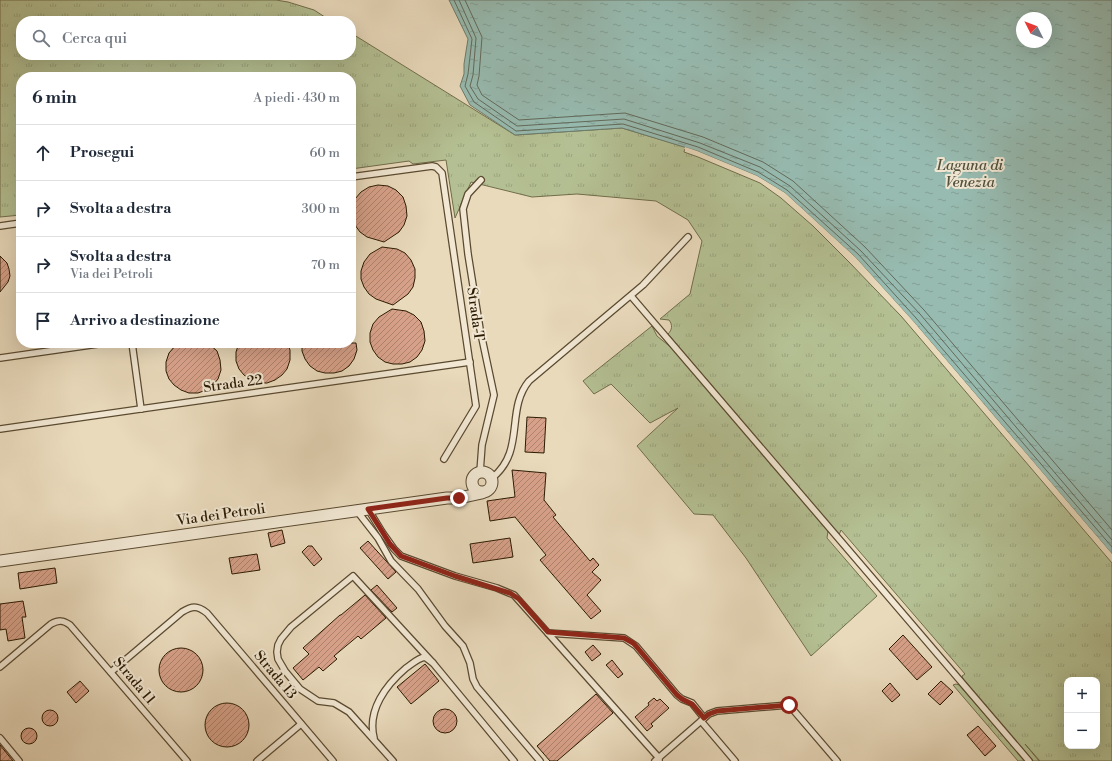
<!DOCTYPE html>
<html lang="it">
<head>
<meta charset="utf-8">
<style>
	body { margin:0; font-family:"Libre Bodoni",serif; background:#f2f2f3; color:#1f2937 }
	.controls { position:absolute; right:12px; bottom:12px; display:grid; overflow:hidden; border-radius:8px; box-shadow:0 4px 16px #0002 }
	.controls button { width:36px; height:36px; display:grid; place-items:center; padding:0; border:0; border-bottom:1px solid #e0e1e3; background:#fff; color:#1f2937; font:20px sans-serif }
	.compass { position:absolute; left:1016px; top:12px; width:36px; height:36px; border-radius:50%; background:#fff; box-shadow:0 4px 16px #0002; rotate:312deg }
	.stop { position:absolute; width:12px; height:12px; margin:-9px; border:3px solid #8f2418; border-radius:50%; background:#fff }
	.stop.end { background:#8f2418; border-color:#fff; box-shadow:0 1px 4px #0008 }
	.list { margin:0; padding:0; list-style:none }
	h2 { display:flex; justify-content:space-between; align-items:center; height:52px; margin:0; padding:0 16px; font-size:17px }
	h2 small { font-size:13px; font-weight:400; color:#747a83 }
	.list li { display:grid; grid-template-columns:26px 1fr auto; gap:12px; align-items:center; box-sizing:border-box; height:56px; padding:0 16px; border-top:1px solid #e0e1e3 }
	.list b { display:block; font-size:15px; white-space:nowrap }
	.list p { margin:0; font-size:13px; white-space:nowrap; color:#747a83 }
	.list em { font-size:13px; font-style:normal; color:#747a83 }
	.icon { flex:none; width:22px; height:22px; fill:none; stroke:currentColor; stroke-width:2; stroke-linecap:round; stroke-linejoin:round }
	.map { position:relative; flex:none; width:1112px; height:761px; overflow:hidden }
	.search { position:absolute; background:#fff; box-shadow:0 4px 16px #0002; left:16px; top:16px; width:340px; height:44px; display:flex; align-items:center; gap:10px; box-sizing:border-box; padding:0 14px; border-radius:16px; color:#747a83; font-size:15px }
	.panel { position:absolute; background:#fff; box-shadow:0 4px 16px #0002; left:16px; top:72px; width:340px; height:276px; border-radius:16px }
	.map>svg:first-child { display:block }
	.grass { fill:url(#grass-tufts); stroke:#706d4a; fill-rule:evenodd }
	.water { fill:url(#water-ripples); stroke:#6c7b6b; fill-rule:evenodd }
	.pier { fill:#e9dabc }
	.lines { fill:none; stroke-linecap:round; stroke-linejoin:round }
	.shore { stroke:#616a5a; stroke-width:1 }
	.building { fill:url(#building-hatch); stroke:#2b1a02 }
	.service-casing { stroke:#5a4a30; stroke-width:8 }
	.minor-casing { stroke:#5a4a30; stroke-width:13 }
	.service { stroke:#f1e7d3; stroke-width:5.5 }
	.minor { stroke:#f1e7d3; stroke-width:11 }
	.route { stroke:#8f2418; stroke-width:5 }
	.labels { text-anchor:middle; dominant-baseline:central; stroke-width:4; stroke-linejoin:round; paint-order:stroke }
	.street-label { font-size:14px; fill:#2b1a02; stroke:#f1e7d3 }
	.water-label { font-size:15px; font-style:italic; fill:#51523f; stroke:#f1e7d3 }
</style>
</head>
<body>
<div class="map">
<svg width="1112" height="761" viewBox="0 0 1112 761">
	<defs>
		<pattern id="grass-tufts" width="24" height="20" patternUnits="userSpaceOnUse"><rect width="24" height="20" fill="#b4c093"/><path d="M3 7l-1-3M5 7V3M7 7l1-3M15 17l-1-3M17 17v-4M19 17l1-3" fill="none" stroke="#9ba47d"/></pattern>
		<pattern id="water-ripples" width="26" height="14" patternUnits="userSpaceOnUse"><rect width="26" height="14" fill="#97bbb1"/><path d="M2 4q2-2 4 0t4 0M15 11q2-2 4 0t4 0" fill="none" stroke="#82a097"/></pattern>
		<pattern id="building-hatch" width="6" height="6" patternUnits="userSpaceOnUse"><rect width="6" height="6" fill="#d7a189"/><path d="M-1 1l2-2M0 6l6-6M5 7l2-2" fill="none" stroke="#af826e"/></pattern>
	</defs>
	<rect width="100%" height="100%" fill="#e9dabc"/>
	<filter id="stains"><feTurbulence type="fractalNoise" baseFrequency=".005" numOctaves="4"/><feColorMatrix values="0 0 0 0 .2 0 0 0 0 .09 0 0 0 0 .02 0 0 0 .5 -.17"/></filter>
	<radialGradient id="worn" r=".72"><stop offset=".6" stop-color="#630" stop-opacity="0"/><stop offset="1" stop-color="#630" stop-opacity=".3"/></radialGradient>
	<g class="grass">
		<path d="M 0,0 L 276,0 L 288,2 L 314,10 L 331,21 L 21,21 L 21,55 L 351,55 L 351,33 L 515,135 L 622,128 L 685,147 L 684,152 L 698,157 L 760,183 L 781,198 L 813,226 L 848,261 L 901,316 L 1112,563 L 1112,761 L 1040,761 L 1025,744 L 1039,761 L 1033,761 L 963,679 L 962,676 L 965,674 L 841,530 L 839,535 L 668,334 C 672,330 673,325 669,320 L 660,319 L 690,294 L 702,241 L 688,220 L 656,201 L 577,194 L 532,197 L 471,182 L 455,218 L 446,160 L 413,164 L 409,161 L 351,169 L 351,77 L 21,77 L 21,215 L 0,217 ZM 1067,680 L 1097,680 L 1097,746 L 1067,746 Z"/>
		<polygon points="652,326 657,336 673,349 828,531 827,538 877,596 811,656 746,558 713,515 694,514 637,446 678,408 650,423 611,384 594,394 583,381"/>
		<polygon points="956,684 959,685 1025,761 1018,761 953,685"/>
	</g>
	<path class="water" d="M 449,0 L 1112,0 L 1112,554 L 913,321 L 855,257 L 785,193 L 757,176 L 697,151 L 622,128 L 515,135 L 470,105 L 460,86 L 464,74 L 464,64 L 468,39 ZM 1022,18 L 1046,18 L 1046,42 L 1022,42 Z"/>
	<polygon class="pier" points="685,147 697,151 757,176 785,193 855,257 913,321 1112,554 1112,556 912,322 853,259 784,195 756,177 684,149"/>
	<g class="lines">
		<g class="shore">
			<polyline points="454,0 472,39 468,74 465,86 474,102 516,131 623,124 698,147 758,172 787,190 858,254 916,318 1112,547"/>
			<polyline points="459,0 476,38 473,75 470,86 478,99 517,126 624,119 700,143 760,167 790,186 861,251 920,314 1112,540"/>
			<polyline points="465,0 482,37 479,76 477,85 482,95 519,120 625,113 703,137 763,162 793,181 865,247 924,310 1112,530"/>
		</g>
	</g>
	<g class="building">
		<polygon points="378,185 388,186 396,190 403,197 406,206 407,216 404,225 399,232 384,242 367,237 360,232 355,225 353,217 352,208 355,199 361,192 369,187"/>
		<polygon points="382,247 397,249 405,253 411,260 415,269 415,278 413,287 408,294 393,305 376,299 369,294 364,287 361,279 361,271 364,262 370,254"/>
		<polygon points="0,256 7,263 9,269 10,276 8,282 0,292"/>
		<polygon points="392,309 406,311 414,315 421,322 424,331 425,341 422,350 417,357 410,362 402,364 393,364 385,362 378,357 373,350 370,342 370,333 373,324 379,317"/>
		<polygon points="179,343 208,343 217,351 220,360 221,370 218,379 213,385 206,390 198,393 189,393 181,390 174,385 169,379 166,371 166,362 169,353 175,346"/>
		<polygon points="239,343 287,343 290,350 290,360 287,369 282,375 275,380 267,383 259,383 251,380 244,375 239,369 236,361 236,352"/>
		<polygon points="302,343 356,343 357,350 354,359 349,366 342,371 334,373 325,373 317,371 310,366 305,359 302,351"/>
		<polygon points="527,417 546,418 544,453 525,452"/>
		<polygon points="512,470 546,473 544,500 556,515 553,517 590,561 593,558 599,565 592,572 601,580 587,595 601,611 591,619 540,560 546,555 515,517 490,521 487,501 515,497"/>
		<polygon points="282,530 285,543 271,547 268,533"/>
		<polygon points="510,538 513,557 473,563 470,544"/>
		<polygon points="368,541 396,572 388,579 360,548"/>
		<polygon points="308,546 312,546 322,559 314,566 302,552"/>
		<polygon points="257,554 260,570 232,574 229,558"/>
		<polygon points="55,568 57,583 20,589 18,573"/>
		<polygon points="377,585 397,608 392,612 371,590"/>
		<polygon points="365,595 386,618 361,639 358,636 334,656 337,659 323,671 319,667 303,680 293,668 309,654 303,648 340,615 341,615"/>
		<polygon points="23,601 26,617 22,617 25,638 8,641 6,629 0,630 0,604"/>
		<polygon points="903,635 932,667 917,680 889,649"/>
		<polygon points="593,645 601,654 592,661 585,652"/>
		<circle cx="181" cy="670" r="22"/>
		<polygon points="612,660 623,674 618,678 606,665"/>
		<polygon points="425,664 439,681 411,704 397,687"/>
		<polygon points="80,681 89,691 76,703 67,692"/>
		<polygon points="941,681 953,692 940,705 928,694"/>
		<polygon points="890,683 900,695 892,702 882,691"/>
		<polygon points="596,694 613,713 557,761 550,761 537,746"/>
		<polygon points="654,698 657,701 660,699 669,708 651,724 653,726 647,731 635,717 649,705 648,703"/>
		<circle cx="227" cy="725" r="22"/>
		<circle cx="445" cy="721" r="12"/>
		<circle cx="50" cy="718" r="8"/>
		<polygon points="978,726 996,746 985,756 967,735"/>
		<circle cx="29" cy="736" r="8"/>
		<polygon points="0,745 13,761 0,761"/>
	</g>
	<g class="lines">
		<defs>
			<g id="service">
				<polyline points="351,177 432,166 436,167 442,173 476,406 444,459"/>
				<polyline points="0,226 21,223"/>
				<polyline points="631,296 1029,761"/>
				<polyline points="132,343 141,409"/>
				<polyline points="0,358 105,343"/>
				<polyline points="0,429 470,362"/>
				<polyline points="480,472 482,445 494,395 480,329 468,254 463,209 468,194 481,180"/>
				<path d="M 492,478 C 526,451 505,410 529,381 L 643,285 L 688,237"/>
				<polyline points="368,509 382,532 394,549 401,556 455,576 497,588 514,595 659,758 659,761"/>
				<polyline points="357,511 378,538 391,561 418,589 445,626 463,646 470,663 473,679 477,687 540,761"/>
				<polyline points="548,633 624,638 636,646 677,695 682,699 692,703 704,718"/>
				<path d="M 0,667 L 51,624 C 59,620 63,620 70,625 L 187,761"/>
				<path d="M 111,672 L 182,612 C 192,606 197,605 207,613 L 333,761"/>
				<polyline points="701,721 735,761"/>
				<polyline points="0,738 19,761"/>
				<path d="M 374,738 C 367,710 386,685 406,668 C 412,664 418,658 425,657 L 433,663 L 514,761"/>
				<polyline points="257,761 301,724"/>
				<polyline points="393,761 349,712 334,703 318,701 300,689 285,671 278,659 277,652 278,645 281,639 291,627 353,576 433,663"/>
				<polyline points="655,761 709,714 717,711 789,705 837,761"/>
			</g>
			<g id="minor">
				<circle cx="482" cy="482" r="10"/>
				<polyline points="0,561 447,498 459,498 482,493"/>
			</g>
		</defs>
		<use href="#service" class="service-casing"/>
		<use href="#minor" class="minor-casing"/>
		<use href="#service" class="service"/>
		<use href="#minor" class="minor"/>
	</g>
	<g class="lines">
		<polyline class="route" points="459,498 447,498 368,509 390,544 401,556 455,576 510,593 519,599 548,632 624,638 633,643 636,646 677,695 682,699 692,704 704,718 709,714 717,711 789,705"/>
	</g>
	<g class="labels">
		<g class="street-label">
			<text transform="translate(475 314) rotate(82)">Strada T</text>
			<text transform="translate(233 384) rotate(-8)">Strada 22</text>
			<text transform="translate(221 515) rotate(-8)">Via dei Petroli</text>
			<text transform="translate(275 675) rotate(50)">Strada 13</text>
			<text transform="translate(134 681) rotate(50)">Strada 11</text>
		</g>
		<g class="water-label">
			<text x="970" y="165">Laguna di<tspan x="970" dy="17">Venezia</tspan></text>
		</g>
	</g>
	<rect width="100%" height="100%" filter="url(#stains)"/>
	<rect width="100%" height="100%" fill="url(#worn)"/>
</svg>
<div class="controls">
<button>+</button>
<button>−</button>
</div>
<svg class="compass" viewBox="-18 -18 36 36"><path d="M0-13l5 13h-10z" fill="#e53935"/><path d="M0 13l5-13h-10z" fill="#747a83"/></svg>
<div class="stop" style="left:789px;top:705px"></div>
<div class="stop end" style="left:459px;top:498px"></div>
<div class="search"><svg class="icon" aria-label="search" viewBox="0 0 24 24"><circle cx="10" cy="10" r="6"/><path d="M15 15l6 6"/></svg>Cerca qui</div>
<section class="panel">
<h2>6 min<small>A piedi · 430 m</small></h2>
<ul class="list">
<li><svg class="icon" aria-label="ahead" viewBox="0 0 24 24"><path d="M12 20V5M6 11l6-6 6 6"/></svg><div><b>Prosegui</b></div><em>60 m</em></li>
<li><svg class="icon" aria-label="right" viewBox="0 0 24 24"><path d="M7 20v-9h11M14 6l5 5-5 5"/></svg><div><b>Svolta a destra</b></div><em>300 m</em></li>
<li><svg class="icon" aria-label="right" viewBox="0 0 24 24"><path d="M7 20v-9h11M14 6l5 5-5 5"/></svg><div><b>Svolta a destra</b><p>Via dei Petroli</p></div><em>70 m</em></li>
<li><svg class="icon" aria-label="arrive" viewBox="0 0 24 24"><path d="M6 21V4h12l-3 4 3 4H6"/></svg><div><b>Arrivo a destinazione</b></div></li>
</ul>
</section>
</div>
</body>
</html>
